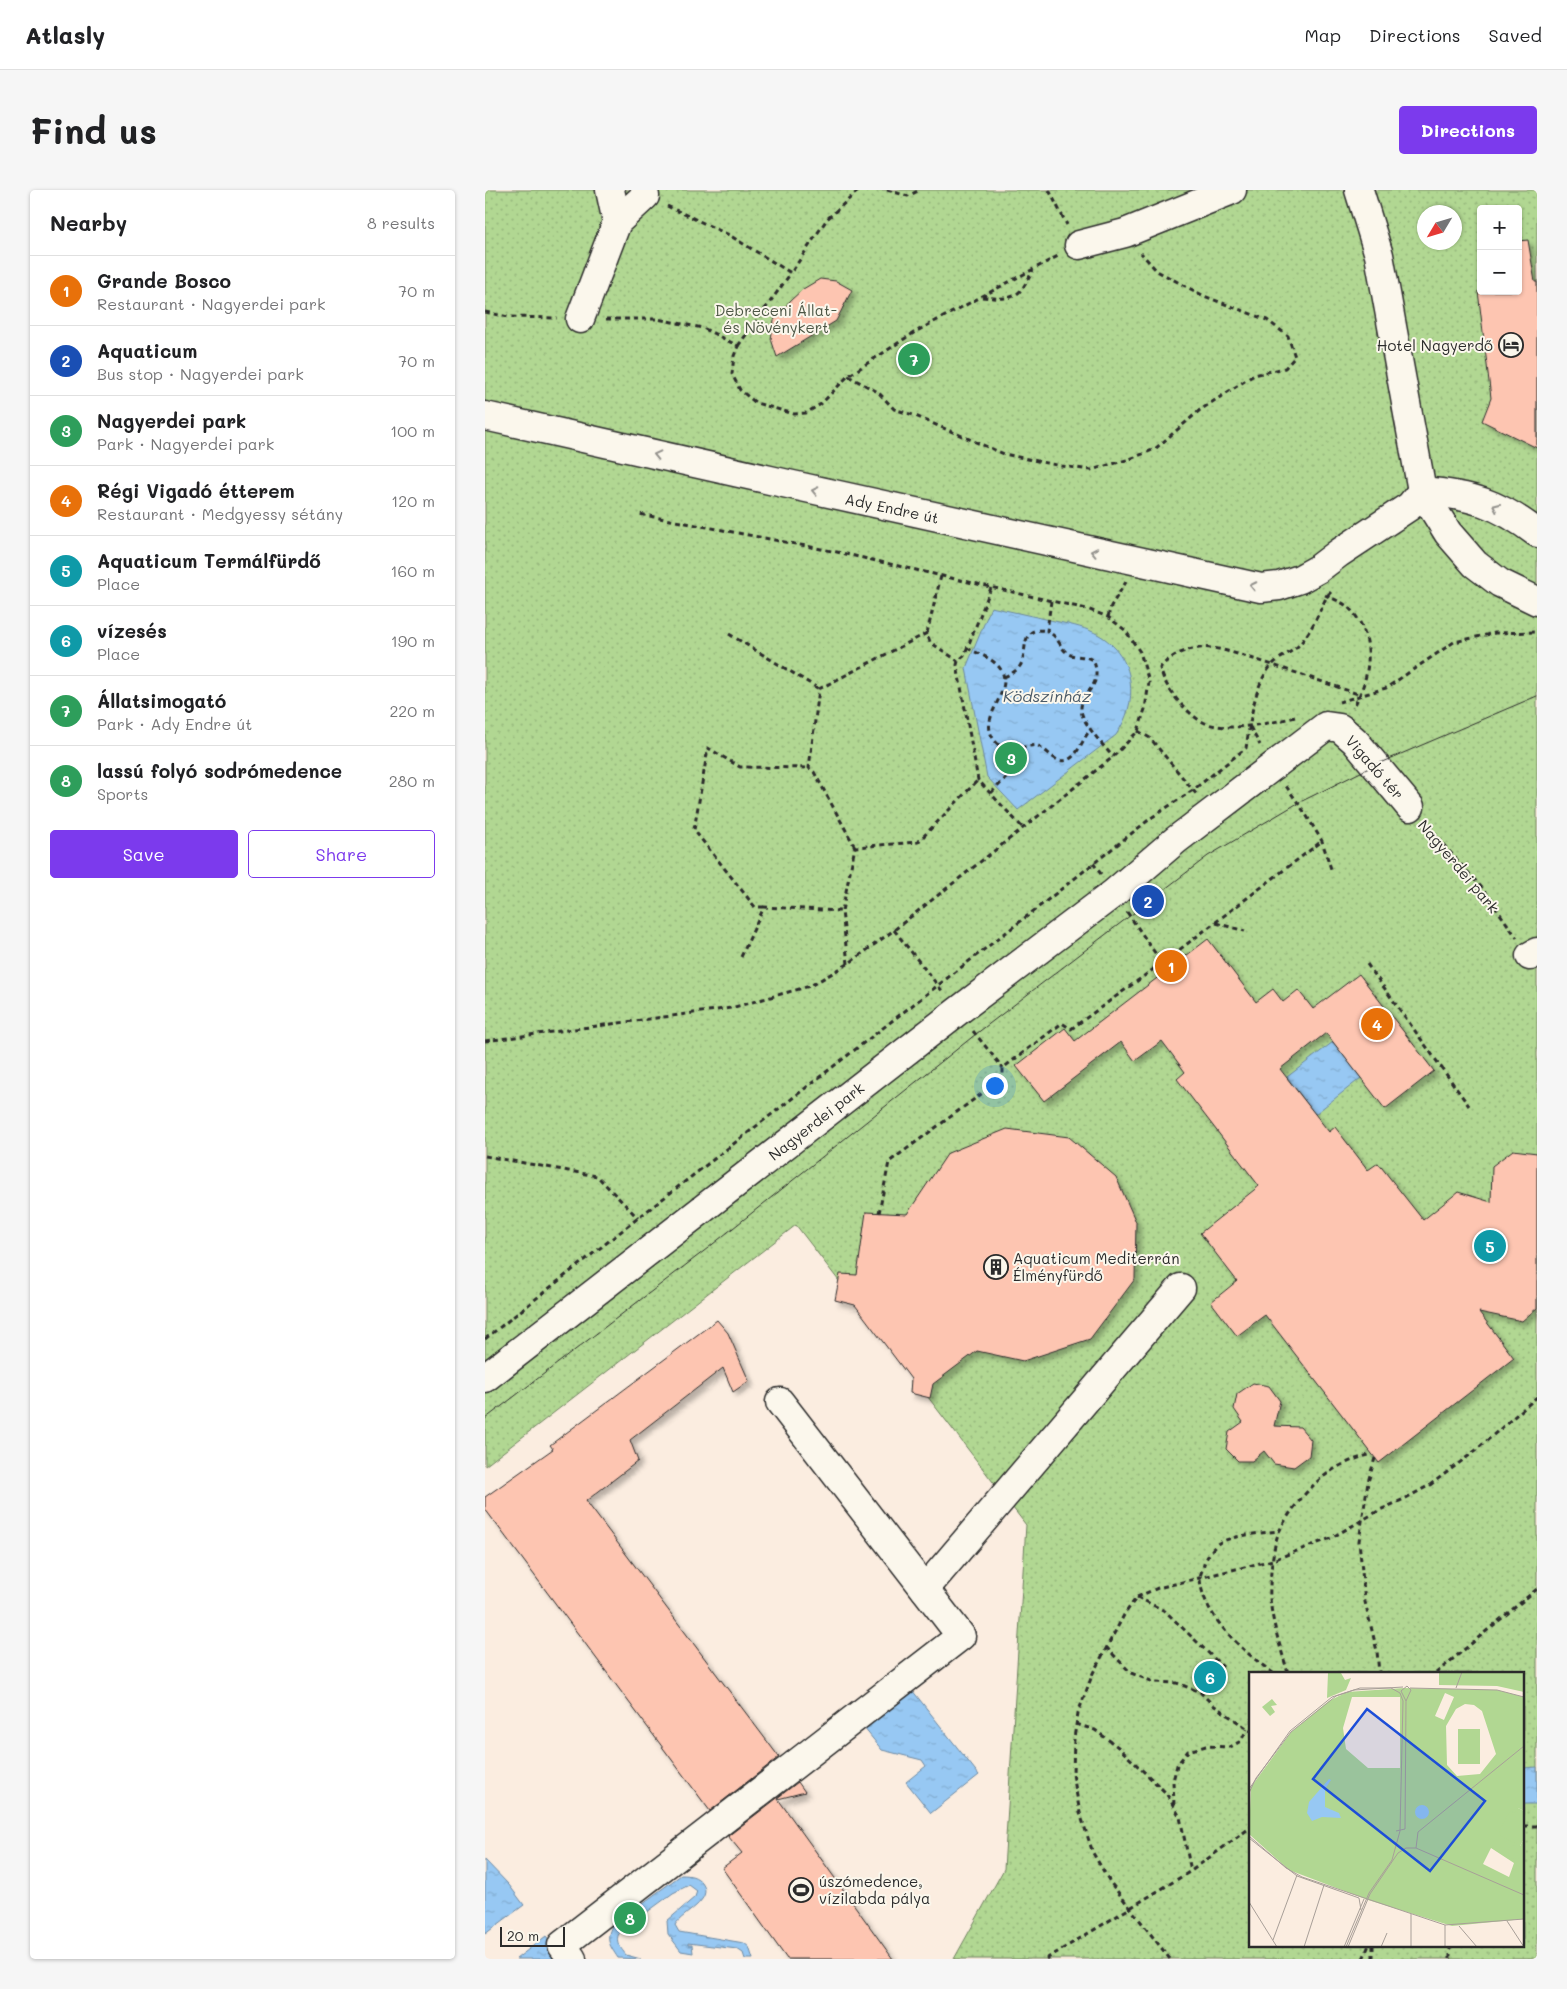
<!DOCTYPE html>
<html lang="en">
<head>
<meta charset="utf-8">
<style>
	body { margin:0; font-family:Mali,sans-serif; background:#f6f6f6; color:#202124 }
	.controls { position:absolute; right:15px; top:15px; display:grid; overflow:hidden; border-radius:5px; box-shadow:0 1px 4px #0004 }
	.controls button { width:45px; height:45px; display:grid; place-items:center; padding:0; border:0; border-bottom:1px solid #e0e0e0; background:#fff; color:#202124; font:25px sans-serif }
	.compass { position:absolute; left:932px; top:15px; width:45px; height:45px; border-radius:50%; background:#fff; box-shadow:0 1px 4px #0004; rotate:232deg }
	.scale { position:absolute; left:15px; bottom:12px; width:65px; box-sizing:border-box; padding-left:5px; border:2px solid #2b2b2b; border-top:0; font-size:14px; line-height:18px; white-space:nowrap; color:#2b2b2b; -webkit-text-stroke:4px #fbf7ec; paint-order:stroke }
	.you { position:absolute; left:509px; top:895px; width:18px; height:18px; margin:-12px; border:4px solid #fff; border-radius:50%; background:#1a73e8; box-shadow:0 0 0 8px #1a73e833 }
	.badge { display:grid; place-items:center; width:32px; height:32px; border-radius:50%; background:#7c3aed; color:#fff; font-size:16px; font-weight:700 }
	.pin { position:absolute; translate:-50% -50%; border:2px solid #fff; box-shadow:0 1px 5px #0006 }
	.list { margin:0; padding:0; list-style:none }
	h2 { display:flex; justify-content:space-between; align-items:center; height:65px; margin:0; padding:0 20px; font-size:21px }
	h2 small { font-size:16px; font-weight:400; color:#757577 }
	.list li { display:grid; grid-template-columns:32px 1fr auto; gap:15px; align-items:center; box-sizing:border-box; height:70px; padding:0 20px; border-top:1px solid #e0e0e0 }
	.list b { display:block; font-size:19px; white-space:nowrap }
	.list p { margin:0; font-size:16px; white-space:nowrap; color:#757577 }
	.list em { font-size:16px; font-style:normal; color:#757577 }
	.actions { display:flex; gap:10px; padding:15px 20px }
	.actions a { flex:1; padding:11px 0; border:1px solid #7c3aed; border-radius:5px; text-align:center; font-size:18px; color:#7c3aed }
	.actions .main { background:#7c3aed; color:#fff }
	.map { position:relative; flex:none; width:1052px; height:1769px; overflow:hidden; border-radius:5px }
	header { display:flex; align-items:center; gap:30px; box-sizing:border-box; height:70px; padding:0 25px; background:#fff; border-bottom:1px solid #e0e0e0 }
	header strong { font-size:24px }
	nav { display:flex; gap:28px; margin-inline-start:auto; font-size:18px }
	.intro { display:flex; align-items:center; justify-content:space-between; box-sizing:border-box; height:120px; padding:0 30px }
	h1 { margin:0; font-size:35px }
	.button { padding:12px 22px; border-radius:5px; background:#7c3aed; color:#fff; font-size:18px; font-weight:700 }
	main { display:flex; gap:30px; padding:0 30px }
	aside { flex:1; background:#fff; border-radius:5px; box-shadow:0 1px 4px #0004 }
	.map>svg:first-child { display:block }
	.grass { fill:url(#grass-dots); stroke:#6e815e; fill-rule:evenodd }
	.water { fill:url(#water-ripples); stroke:#6c89a3 }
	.building { fill:#fdc5b1; stroke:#2b2b2b; filter:url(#shadow) }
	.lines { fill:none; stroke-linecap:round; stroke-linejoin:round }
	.minor-casing { stroke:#2b2b2b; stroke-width:31 }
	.path { stroke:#2b2b2b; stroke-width:3; stroke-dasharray:5 4; stroke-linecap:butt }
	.minor { stroke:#fbf7ec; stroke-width:28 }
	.tram { stroke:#2b2b2b; stroke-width:1 }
	.oneway { stroke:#93918c }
	.labels { text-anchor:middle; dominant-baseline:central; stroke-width:4; stroke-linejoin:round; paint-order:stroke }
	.park-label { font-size:15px; fill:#4c5645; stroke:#fbf7ec }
	.poi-label { font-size:15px; fill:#2b2b2b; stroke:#fbf7ec; text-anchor:start }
	.street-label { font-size:15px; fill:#2b2b2b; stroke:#fbf7ec }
	.water-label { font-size:16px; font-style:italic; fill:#4b5a67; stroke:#fbf7ec }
	.inset-road { fill:none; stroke:#a89f98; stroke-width:1 }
	.view { fill:#1d4ed8; fill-opacity:0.15; stroke:#1d4ed8; stroke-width:2.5 }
	.inset-edge { fill:none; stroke:#2b2b2b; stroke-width:2.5 }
</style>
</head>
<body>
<header>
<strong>Atlasly</strong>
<nav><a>Map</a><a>Directions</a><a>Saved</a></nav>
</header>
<div class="intro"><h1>Find us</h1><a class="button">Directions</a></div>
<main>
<aside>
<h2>Nearby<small>8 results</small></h2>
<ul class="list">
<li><span class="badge" style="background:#e8710a">1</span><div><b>Grande Bosco</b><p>Restaurant · Nagyerdei park</p></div><em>70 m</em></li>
<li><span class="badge" style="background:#1a4fb4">2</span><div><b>Aquaticum</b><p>Bus stop · Nagyerdei park</p></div><em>70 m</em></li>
<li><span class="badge" style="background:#2e9e5b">3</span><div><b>Nagyerdei park</b><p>Park · Nagyerdei park</p></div><em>100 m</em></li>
<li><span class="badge" style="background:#e8710a">4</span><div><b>Régi Vigadó étterem</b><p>Restaurant · Medgyessy sétány</p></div><em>120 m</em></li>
<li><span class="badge" style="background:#0f9aa8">5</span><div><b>Aquaticum Termálfürdő</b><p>Place</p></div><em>160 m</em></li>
<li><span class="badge" style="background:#0f9aa8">6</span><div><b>vízesés</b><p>Place</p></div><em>190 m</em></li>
<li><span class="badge" style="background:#2e9e5b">7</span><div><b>Állatsimogató</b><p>Park · Ady Endre út</p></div><em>220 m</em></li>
<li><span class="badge" style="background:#2e9e5b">8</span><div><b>lassú folyó sodrómedence</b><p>Sports</p></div><em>280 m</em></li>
</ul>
<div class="actions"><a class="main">Save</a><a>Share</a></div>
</aside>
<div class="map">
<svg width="1052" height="1769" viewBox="0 0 1052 1769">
	<defs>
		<pattern id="grass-dots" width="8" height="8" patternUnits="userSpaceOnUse" patternTransform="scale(1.25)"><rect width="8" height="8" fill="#b1d792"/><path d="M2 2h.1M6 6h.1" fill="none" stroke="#98b97e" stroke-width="1.8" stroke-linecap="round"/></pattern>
		<pattern id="water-ripples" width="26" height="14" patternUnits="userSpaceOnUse" patternTransform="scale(1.25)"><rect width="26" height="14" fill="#97c8f3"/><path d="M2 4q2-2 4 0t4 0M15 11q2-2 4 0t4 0" fill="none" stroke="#82acd0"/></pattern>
		<filter id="shadow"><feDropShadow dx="4.5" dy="4.5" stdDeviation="2.5" flood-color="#0004"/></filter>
	</defs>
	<rect width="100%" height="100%" fill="#fbede0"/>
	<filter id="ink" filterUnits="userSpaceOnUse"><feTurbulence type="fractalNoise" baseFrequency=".02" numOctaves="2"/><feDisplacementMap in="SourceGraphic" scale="10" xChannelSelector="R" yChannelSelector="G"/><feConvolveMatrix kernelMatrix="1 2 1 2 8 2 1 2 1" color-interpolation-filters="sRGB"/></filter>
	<g filter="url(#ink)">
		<path class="grass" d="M 0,0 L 1052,0 L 1052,1769 L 469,1769 L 519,1679 L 541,1335 L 311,1035 L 0,1276 ZM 996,19 L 1033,19 L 1033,101 L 996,101 ZM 939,22 L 969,22 L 969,52 L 939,52 ZM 766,1483 L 1038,1483 L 1038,1755 L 766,1755 Z"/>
		<g class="water">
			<path d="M 506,417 C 529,422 551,427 574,432 C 587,435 602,438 614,445 C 630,454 643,472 645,491 C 648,511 642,528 631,545 L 533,620 L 502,587 L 481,478 Z"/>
			<polygon points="848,852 876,888 830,924 802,887"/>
			<polygon points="427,1500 494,1585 446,1623 421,1592 441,1576 437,1570 397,1560 379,1538"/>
			<polygon points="1052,1577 1052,1614 1038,1614 1038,1578"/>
			<polygon points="0,1670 24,1695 39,1715 0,1744"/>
			<path d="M 196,1685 C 205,1685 212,1686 217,1693 C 230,1710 197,1723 190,1735 L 194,1742 L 259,1753 L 264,1757 L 268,1769 L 260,1769 L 258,1763 L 252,1759 L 203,1753 L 203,1755 L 207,1755 L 208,1763 L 196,1761 L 183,1744 L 182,1731 L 210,1707 L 212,1701 L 204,1695 L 188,1703 L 135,1742 C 129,1751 135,1757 141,1765 L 156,1769 L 133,1768 C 125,1756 120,1750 127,1736 Z"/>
			<polygon points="61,1746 78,1769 31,1769"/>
		</g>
		<g class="building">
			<polygon points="1043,50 1050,92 1052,92 1052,258 997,231 1006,208 993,101 1033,101 1033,51"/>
			<polygon points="335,89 351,91 367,100 351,131 292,167 286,149 289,130 305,111 318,99"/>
			<polygon points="723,749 771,812 788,799 798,812 813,800 828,819 874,784 949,881 900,919 841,843 795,879 844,942 850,937 883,980 893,973 938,1030 973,1002 1006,1012 1007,976 1028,960 1052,963 1052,1118 1037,1131 994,1122 1029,1168 894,1273 780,1125 752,1146 726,1112 752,1091 715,1043 774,996 692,889 700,882 677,851 650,871 636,852 559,911 531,876 580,838 590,851"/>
			<polygon points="522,939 584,947 631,987 651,1032 650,1089 605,1149 538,1171 492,1161 448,1194 445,1208 425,1203 426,1189 370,1115 350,1110 355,1084 372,1085 381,1022 422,1024 463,963"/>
			<polygon points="232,1130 243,1143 264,1191 248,1202 238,1178 145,1250 153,1271 101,1311 294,1567 225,1621 0,1319 0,1307 68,1259 65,1255"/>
			<polygon points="768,1193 784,1196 795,1211 789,1236 815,1237 826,1250 824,1266 809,1277 789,1274 779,1261 767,1271 753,1271 741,1259 744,1242 758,1232 749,1219 752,1204"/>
			<polygon points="313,1592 320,1602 293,1609 408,1769 302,1769 237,1678 257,1663 243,1646"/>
		</g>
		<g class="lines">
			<defs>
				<g id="minor">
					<polyline points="125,0 132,32"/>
					<polyline points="874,0 894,65 937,301 963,343 990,374 1015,393 1052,411"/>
					<polyline points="594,55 640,43 747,0"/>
					<polyline points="95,129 132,32 160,6"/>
					<polyline points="0,226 294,292 776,398 794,396 815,389 833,379 854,363 925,316 937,301"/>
					<path d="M 937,301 C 986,305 1013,313 1052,343"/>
					<polyline points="1045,766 1052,762"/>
					<polyline points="0,1188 473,821 629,703 691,650 841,536 855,538 870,551 925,617"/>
					<polyline points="440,1399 696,1098"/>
					<polyline points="87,1769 77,1755 476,1446 295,1212"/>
				</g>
			</defs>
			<use href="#minor" class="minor-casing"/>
			<g class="path">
				<polyline points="402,0 423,6 435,0"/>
				<polyline points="564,0 582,35"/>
				<polyline points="182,16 244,45 306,83 342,29 374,0"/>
				<path d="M 497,107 C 529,110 533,110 548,80"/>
				<polyline points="0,122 23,127 72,128"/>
				<polyline points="121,129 172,129 218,138 253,156 249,166 247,184 255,200 271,213 309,224 321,223 336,214 363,186 430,142 573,66"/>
				<polyline points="253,156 306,83"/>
				<polyline points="363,186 393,202 409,219 428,225 519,264 576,276 606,280 645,269 670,259 715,220 769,185 800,178 810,167 803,146 782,130 719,106 672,81 656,63"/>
				<polyline points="456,386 442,443 445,452 473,471"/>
				<polyline points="506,398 479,466 473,471 472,475 493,590 538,638"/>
				<path d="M 840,405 C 848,409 858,412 864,418 C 892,446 886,487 868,518"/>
				<path d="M 566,411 L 562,441 C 575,448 573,455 582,463 C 593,471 612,459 611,485 C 611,499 595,505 596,520 C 597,533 620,557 628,567"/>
				<polyline points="623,427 626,416 641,392"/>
				<polyline points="244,444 334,499"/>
				<path d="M 482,458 C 491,463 502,466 510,473 C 544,502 466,536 532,566"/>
				<path d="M 519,487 C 525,484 531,482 535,476 C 544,462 533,435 562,441"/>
				<polyline points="854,512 901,498 969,452 1010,443 1052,442"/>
				<path d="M 810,527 C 787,533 740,543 718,532 C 709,528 701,519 694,512 C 685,501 679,492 675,478 C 685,466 698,460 714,458 C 729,456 745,462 759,466 C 799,478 837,492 876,505"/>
				<polyline points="765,537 775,555"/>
				<polyline points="653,541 665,548 712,605"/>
				<polyline points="801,596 820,623 837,651 846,679"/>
				<path d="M 506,603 L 524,585 L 532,566 L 539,557 L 551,555 C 559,558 564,565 571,569 C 591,578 596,549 606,539"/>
				<polyline points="940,634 997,698 1032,748"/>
				<polyline points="370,657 329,582 324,578 334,499 442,443"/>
				<polyline points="608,673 616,684"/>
				<polyline points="279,717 270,717 209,640 223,558 255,577 324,578"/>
				<polyline points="642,722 677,773"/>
				<polyline points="731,733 760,741"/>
				<polyline points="409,740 458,802"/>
				<polyline points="256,767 279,717 357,721"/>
				<polyline points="363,774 357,721 370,657 433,652 493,590"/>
				<polyline points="882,774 984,916"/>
				<polyline points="488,841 518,878"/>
				<polyline points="0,851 246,818 325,796 363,774 409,740 628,567 653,541 660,519 664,492 655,462 640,440 623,427 602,419 352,362 154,324"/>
				<polyline points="0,966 112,986 153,1028"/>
				<polyline points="394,1023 404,972 518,888 518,878 577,833 586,839 677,773 837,651"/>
				<path d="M 0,1149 L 153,1028 L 541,727 L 666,628 L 708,600 L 761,558 C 765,534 769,492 788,474 C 795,467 806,463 813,456 C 827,441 833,424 842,406 L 846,402"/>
				<polyline points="890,1268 883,1292 874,1351 880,1412 892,1461 894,1483"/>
				<polyline points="652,1407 680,1421 738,1477"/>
				<polyline points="621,1457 646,1483 669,1492 692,1493 715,1502 728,1515 766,1541"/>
				<path d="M 788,1483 C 759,1462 718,1427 715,1389 C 715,1384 718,1379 719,1374 C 721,1368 729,1356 734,1353 C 748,1345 778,1343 794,1341"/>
				<path d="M 803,1483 C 796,1459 787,1433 785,1408 C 784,1393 788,1352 795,1340 C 805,1320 826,1294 845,1282 C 857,1273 873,1268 887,1264"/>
				<polyline points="951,1483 1052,1399"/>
				<polyline points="591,1534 610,1540 633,1557 681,1603 695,1627 706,1681"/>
				<polyline points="689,1615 688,1591 692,1575 703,1561 721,1556 745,1557 756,1551 762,1539"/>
				<polyline points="1038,1636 1052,1636"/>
				<polyline points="965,1755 965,1769"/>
				<polyline points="561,1769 706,1681 766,1637"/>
				<polyline points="685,1769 625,1692 608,1663 595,1623 588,1584 589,1548 593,1523 608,1483 639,1425 652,1407 673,1398 788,1370 846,1348 895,1320 921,1308 945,1295 990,1261 1052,1207"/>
				<polyline points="878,1769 884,1755"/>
				<polyline points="888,1769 888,1755"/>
			</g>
			<use href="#minor" class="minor"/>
			<polyline class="tram" points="0,1229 223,1058 491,844 723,666 813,613 890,575 1052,506"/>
		</g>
		<defs><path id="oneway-chevron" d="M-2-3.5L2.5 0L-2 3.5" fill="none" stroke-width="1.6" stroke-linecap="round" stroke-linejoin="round" transform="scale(1.25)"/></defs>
		<g class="oneway">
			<use href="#oneway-chevron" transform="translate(172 265) rotate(-167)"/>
			<use href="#oneway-chevron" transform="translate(330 301) rotate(-168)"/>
			<use href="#oneway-chevron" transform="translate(1011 317) rotate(-155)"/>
			<use href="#oneway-chevron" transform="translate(609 362) rotate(-168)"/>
			<use href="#oneway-chevron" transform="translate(768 396) rotate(-168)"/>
		</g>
	</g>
	<defs>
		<symbol id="hotel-ring" viewBox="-11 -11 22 22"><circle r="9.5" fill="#fbf7ec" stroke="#2b2b2b" stroke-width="1.5"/><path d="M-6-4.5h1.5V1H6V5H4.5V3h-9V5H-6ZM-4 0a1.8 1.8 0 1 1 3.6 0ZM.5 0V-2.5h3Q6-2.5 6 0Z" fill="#2b2b2b"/></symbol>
		<symbol id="building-ring" viewBox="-11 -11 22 22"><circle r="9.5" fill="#fbf7ec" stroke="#2b2b2b" stroke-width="1.5"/><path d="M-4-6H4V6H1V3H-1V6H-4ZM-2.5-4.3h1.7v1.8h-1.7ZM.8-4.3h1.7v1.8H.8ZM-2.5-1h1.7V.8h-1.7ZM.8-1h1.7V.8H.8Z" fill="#2b2b2b"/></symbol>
		<symbol id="stadium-ring" viewBox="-11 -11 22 22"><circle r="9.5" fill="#fbf7ec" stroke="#2b2b2b" stroke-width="1.5"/><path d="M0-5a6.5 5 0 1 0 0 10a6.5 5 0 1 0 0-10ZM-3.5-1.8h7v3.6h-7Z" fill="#2b2b2b"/></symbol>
	</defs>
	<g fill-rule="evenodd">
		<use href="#hotel-ring" x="1012" y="141" width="28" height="28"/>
		<use href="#building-ring" x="497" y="1063" width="28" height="28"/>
		<use href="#stadium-ring" x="302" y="1686" width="28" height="28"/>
	</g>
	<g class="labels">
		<g class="park-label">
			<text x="291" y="120">Debreceni Állat-<tspan x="291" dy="17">és Növénykert</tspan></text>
		</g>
		<g class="poi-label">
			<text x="1008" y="155" text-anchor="end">Hotel Nagyerdő</text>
			<text x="528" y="1068">Aquaticum Mediterrán<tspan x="528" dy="17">Élményfürdő</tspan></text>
			<text x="334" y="1691">úszómedence,<tspan x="334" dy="17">vízilabda pálya</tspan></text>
		</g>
		<g class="street-label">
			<text transform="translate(407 318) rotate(12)">Ady Endre út</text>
			<text transform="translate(890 577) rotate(49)">Vigadó tér</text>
			<text transform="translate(974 676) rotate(50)">Nagyerdei park</text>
			<text transform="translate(331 931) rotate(-38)">Nagyerdei park</text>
		</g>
		<g class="water-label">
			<text x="562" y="505">Ködszínház</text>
		</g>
	</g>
	<g transform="translate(764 1482)">
		<rect width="275" height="275" fill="#fbede0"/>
		<path d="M 79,1 L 92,1 L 96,8 L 102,6 L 97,18 L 78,26 ZM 155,16 L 248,18 L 275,25 L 275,139 L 269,136 L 271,174 L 275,167 L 275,247 L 203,254 L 119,228 L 40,198 L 0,162 L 2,115 L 42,60 L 80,29 L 98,20 ZM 196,21 L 205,25 L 195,48 L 186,44 ZM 103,25 L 151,25 L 151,96 L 119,96 L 97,77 L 94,56 ZM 216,32 L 225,33 L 233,39 L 247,82 L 231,102 L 208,104 L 198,93 L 197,54 L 207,37 ZM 242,176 L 265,191 L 260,205 L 234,192 Z" fill="#b1d792" fill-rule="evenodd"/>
		<path d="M 190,0 L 275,0 L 275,20 L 248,14 L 190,13 Z" fill="#b1d792"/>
		<path d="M 23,27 L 28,33 L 22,34 L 26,40 L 21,44 L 13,35 ZM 209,57 L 231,57 L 231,92 L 209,92 ZM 269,136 L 275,139 L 275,167 L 271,174 L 252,164 L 250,159 L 261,139 L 266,141 ZM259 180a7 7 0 1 1 14 0a7 7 0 1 1-14 0Z" fill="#b1d792"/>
		<path d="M 80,107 L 82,108 L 76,117 L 76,135 L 90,141 L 92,146 L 73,145 L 63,149 L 58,141 L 60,130 ZM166 140a7 7 0 1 1 14 0a7 7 0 1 1-14 0Z" fill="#97c8f3"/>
		<path class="inset-road" d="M 161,16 L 248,18 L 275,25M 207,16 L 213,0M 0,117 L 41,59 L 83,25 L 111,16 L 142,16 L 151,21 L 154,29 L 151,159 L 143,188 L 120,221 L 97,275M 0,121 L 7,106 L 42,60 L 87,24 L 105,18 L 154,15M 147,159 L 156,157 L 157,29 L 162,18 L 158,14 L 152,19 L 157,29M 0,164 L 37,196 L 53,205 L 196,253 L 275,247M 0,166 L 48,204 L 110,226 L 112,238M 167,176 L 169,160 L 275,74M 0,230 L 28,275M 162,242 L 162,275M 258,249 L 275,275M 210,254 L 228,275M 24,268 L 48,203M 55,275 L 75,213M 95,275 L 115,227M 99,275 L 121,222 L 149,181 L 157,176 L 167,176 L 275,223M 132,275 L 138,261M 196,275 L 196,253"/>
		<path class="view" d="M 118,37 L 236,129 L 181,199 L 64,107 Z"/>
		<rect width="275" height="275" class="inset-edge"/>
	</g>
</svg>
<div class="controls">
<button>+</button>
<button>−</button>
</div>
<svg class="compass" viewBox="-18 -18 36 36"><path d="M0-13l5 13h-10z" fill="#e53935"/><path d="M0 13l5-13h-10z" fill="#757577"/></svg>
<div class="scale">20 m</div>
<div class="you"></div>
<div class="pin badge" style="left:686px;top:776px;background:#e8710a">1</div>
<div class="pin badge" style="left:663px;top:711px;background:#1a4fb4">2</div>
<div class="pin badge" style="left:526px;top:568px;background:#2e9e5b">3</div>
<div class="pin badge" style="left:892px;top:834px;background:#e8710a">4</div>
<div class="pin badge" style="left:1005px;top:1056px;background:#0f9aa8">5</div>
<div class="pin badge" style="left:725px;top:1487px;background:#0f9aa8">6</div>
<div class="pin badge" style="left:429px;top:169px;background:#2e9e5b">7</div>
<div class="pin badge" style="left:145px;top:1728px;background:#2e9e5b">8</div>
</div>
</main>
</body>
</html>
